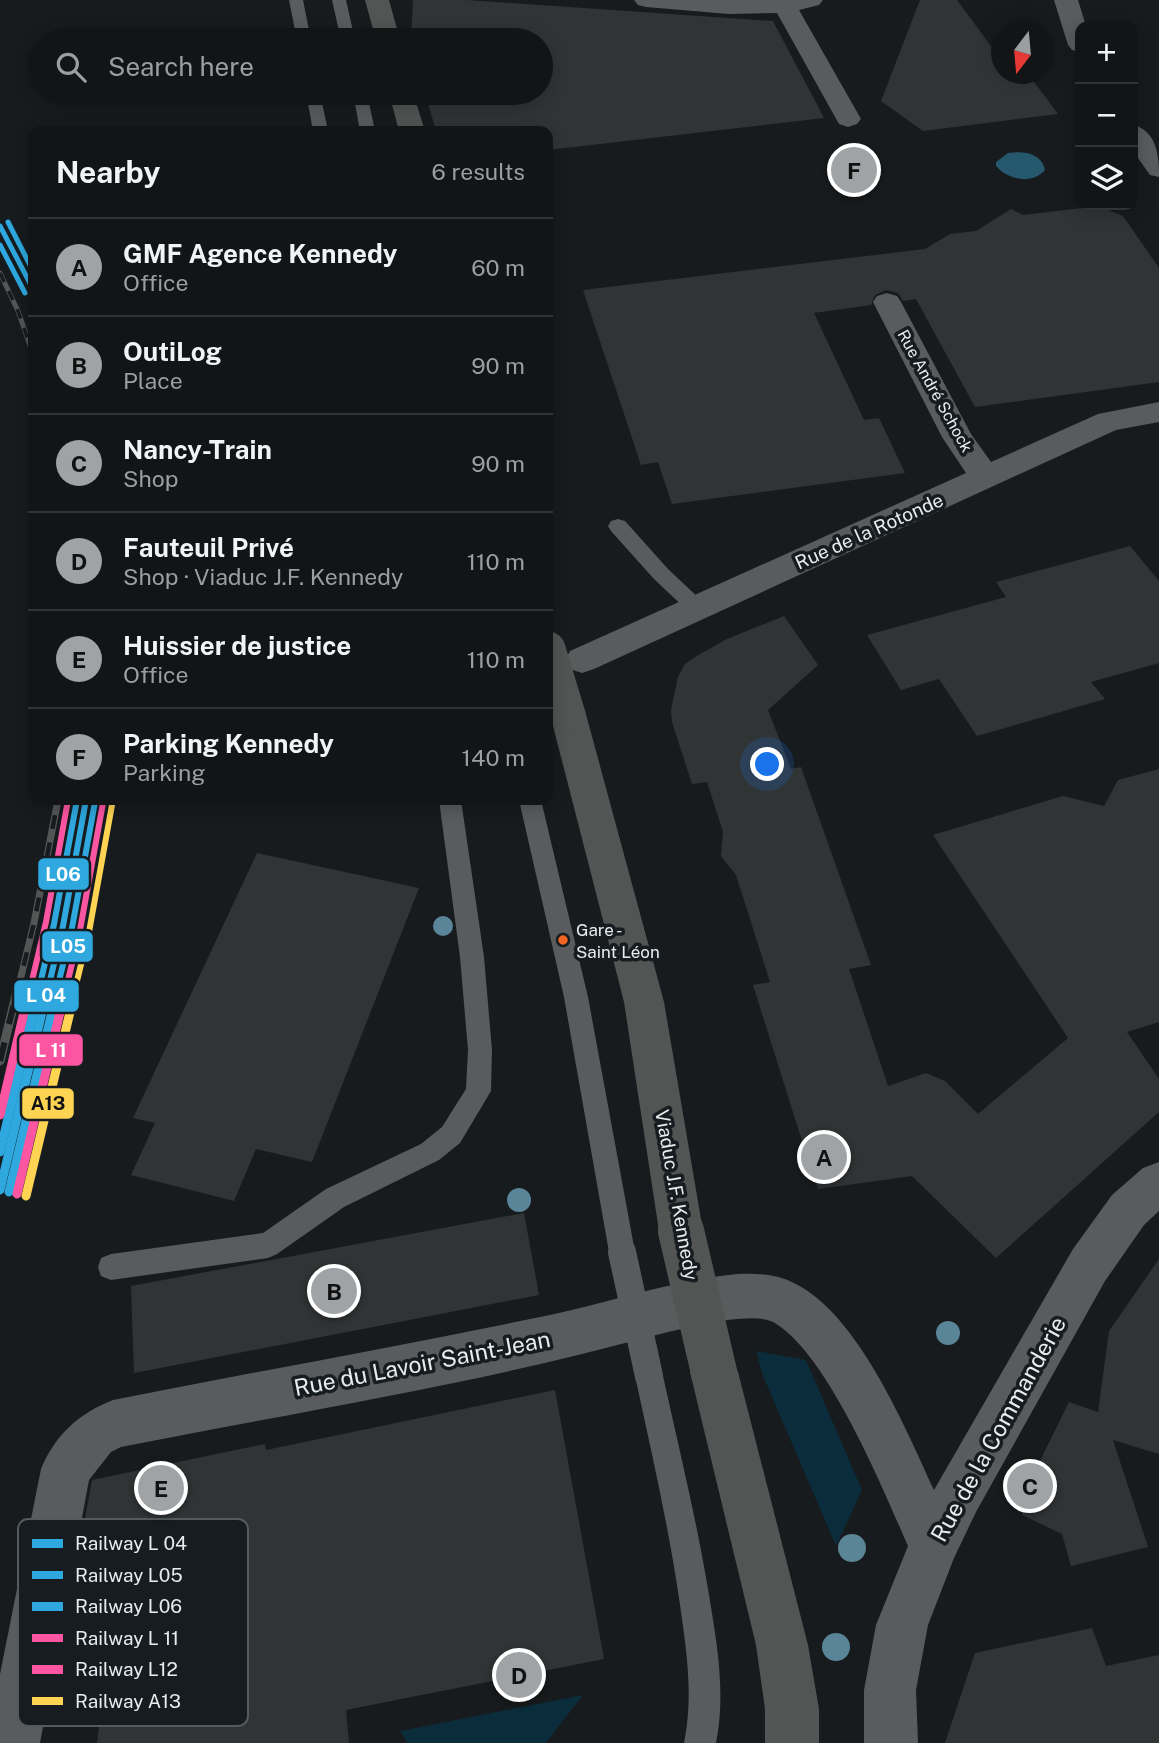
<!DOCTYPE html>
<html lang="en">
<head>
<meta charset="utf-8">
<style>
	body { margin:0; font-family:"Public Sans",sans-serif; background:#1f2123; color:#f1f3f6 }
	.controls { position:absolute; right:21px; top:21px; display:grid; overflow:hidden; border-radius:14px; box-shadow:0 4px 18px #0003 }
	.controls button { width:63px; height:63px; display:grid; place-items:center; padding:0; border:0; border-bottom:2px solid #313335; background:#121416; color:#f1f3f6; font:35px sans-serif }
	.compass { position:absolute; left:991px; top:21px; width:63px; height:63px; border-radius:50%; background:#121416; box-shadow:0 4px 18px #0003; rotate:196deg }
	.you { position:absolute; left:768px; top:765px; width:24px; height:24px; margin:-18px; border:5px solid #fff; border-radius:50%; background:#1a73e8; box-shadow:0 0 0 10px #1a73e833 }
	.badge { display:grid; place-items:center; width:46px; height:46px; border-radius:50%; background:#9fa3a5; color:#111; font-size:23px; font-weight:700 }
	.pin { position:absolute; translate:-50% -50%; border:4px solid #fff; box-shadow:0 2px 7px #0006 }
	.list { margin:0; padding:0; list-style:none }
	h2 { display:flex; justify-content:space-between; align-items:center; height:91px; margin:0; padding:0 28px; font-size:30px }
	h2 small { font-size:23px; font-weight:400; color:#9c9ea1 }
	.list li { display:grid; grid-template-columns:46px 1fr auto; gap:21px; align-items:center; box-sizing:border-box; height:98px; padding:0 28px; border-top:2px solid #313335 }
	.list b { display:block; font-size:26px; white-space:nowrap }
	.list p { margin:0; font-size:23px; white-space:nowrap; color:#9c9ea1 }
	.list em { font-size:23px; font-style:normal; color:#9c9ea1 }
	.icon { flex:none; width:38px; height:38px; fill:none; stroke:currentColor; stroke-width:2; stroke-linecap:round; stroke-linejoin:round }
	.map { position:relative; flex:none; width:1159px; height:1743px; overflow:hidden }
	.search { position:absolute; background:#121416; box-shadow:0 4px 18px #0003; left:28px; top:28px; width:525px; height:77px; display:flex; align-items:center; gap:18px; box-sizing:border-box; padding:0 24px; border-radius:38px; color:#9c9ea1; font-size:26px }
	.panel { position:absolute; background:#121416; box-shadow:0 4px 18px #0003; left:28px; top:126px; width:525px; height:679px; border-radius:14px }
	.map>svg:first-child { display:block }
	.green { fill:#0b2c3a }
	.water { fill:#25586d }
	.building { fill:#313435 }
	.lines { fill:none; stroke-linecap:round; stroke-linejoin:round }
	.service { fill:#595b5c; fill-rule:evenodd }
	.minor { fill:#595b5c; fill-rule:evenodd }
	.secondary { fill:#535454; fill-rule:evenodd }
	.rail-far2-casing { stroke:#545555; stroke-width:5 }
	.rail-far1-casing { stroke:#545555; stroke-width:7 }
	.rail-casing { stroke:#545555; stroke-width:9 }
	.rail-far2 { stroke:#161c1f; stroke-width:3.5; stroke-dasharray:10; stroke-linecap:butt }
	.rail-far1 { stroke:#161c1f; stroke-width:4.5; stroke-dasharray:14; stroke-linecap:butt }
	.rail { stroke:#161c1f; stroke-width:6; stroke-dasharray:19; stroke-linecap:butt }
	.service-bridge { stroke:#595b5c; stroke-width:28 }
	.secondary-bridge-far1 { stroke:#535454; stroke-width:35 }
	.secondary-bridge { stroke:#535454; stroke-width:46 }
	.rail-1-far2-casing { stroke:#161c1f; stroke-width:9 }
	.rail-1-far1-casing { stroke:#161c1f; stroke-width:10 }
	.rail-1-casing { stroke:#161c1f; stroke-width:14 }
	.rail-2-far2-casing { stroke:#161c1f; stroke-width:9 }
	.rail-2-far1-casing { stroke:#161c1f; stroke-width:10 }
	.rail-2-casing { stroke:#161c1f; stroke-width:14 }
	.rail-3-far2-casing { stroke:#161c1f; stroke-width:9 }
	.rail-3-far1-casing { stroke:#161c1f; stroke-width:10 }
	.rail-3-casing { stroke:#161c1f; stroke-width:14 }
	.rail-4-far1-casing { stroke:#161c1f; stroke-width:10 }
	.rail-4-casing { stroke:#161c1f; stroke-width:14 }
	.rail-5-far1-casing { stroke:#161c1f; stroke-width:10 }
	.rail-5-casing { stroke:#161c1f; stroke-width:14 }
	.rail-6-far1-casing { stroke:#161c1f; stroke-width:10 }
	.rail-6-casing { stroke:#161c1f; stroke-width:14 }
	.rail-1-far2 { stroke:#2ea8de; stroke-width:5 }
	.rail-1-far1 { stroke:#2ea8de; stroke-width:6 }
	.rail-1 { stroke:#2ea8de; stroke-width:9 }
	.rail-2-far2 { stroke:#2ea8de; stroke-width:5 }
	.rail-2-far1 { stroke:#2ea8de; stroke-width:6 }
	.rail-2 { stroke:#2ea8de; stroke-width:9 }
	.rail-3-far2 { stroke:#2ea8de; stroke-width:5 }
	.rail-3-far1 { stroke:#2ea8de; stroke-width:6 }
	.rail-3 { stroke:#2ea8de; stroke-width:9 }
	.rail-4-far1 { stroke:#fc55a2; stroke-width:6 }
	.rail-4 { stroke:#fc55a2; stroke-width:9 }
	.rail-5-far1 { stroke:#fc55a2; stroke-width:6 }
	.rail-5 { stroke:#fc55a2; stroke-width:9 }
	.rail-6-far1 { stroke:#fed452; stroke-width:6 }
	.rail-6 { stroke:#fed452; stroke-width:9 }
	.tree { fill:#5a8498 }
	.bus-dot { fill:#f26522; stroke:#161c1f; stroke-width:2.5 }
	.labels { text-anchor:middle; dominant-baseline:central; stroke-width:7; stroke-linejoin:round; paint-order:stroke }
	.far-street-label { font-size:16px; fill:#e8ecee; stroke:#161c1f }
	.bus-label { font-size:17px; fill:#e8ecee; stroke:#161c1f; text-anchor:start }
	.street-label { font-size:19px; fill:#e8ecee; stroke:#161c1f }
	.near-street-label { font-size:23px; fill:#e8ecee; stroke:#161c1f }
	.key { fill:#161c1f; stroke:#555a5d; stroke-width:2 }
	.key-label { font-size:19px; fill:#e8ecee }
	.line-badge { stroke:#161c1f; stroke-width:2.5 }
	.badge-label { font-size:19px; text-anchor:middle; font-weight:bold; fill:#fff }
	.pale-badge-label { font-size:19px; text-anchor:middle; font-weight:bold; fill:#111 }
</style>
</head>
<body>
<div class="map">
<svg width="1159" height="1743" viewBox="0 0 1159 1743">
	<rect width="100%" height="100%" fill="#181b1d"/>
	<g class="green">
		<polygon points="756,1351 806,1360 862,1490 836,1546 763,1376"/>
		<polygon points="583,1695 546,1743 407,1743 400,1731"/>
	</g>
	<path class="water" d="M 1008,153 C 1024,151 1041,153 1045,170 C 1032,185 1008,180 996,166 L 996,162 Z"/>
	<g class="building">
		<polygon points="413,0 467,0 773,21 824,118 548,150 548,131 436,131 425,93 541,93 541,40 411,40"/>
		<polygon points="920,0 957,0 1002,61 1002,74 1028,74 1058,114 923,131 881,101"/>
		<polygon points="1084,205 1096,205 1123,216 1159,268 1159,382 975,407 916,299 903,301 898,293 886,290 875,295 871,305 814,313 864,420 879,418 905,473 672,504 658,462 641,465 583,290 925,249 950,234 976,231 1011,209 1023,215 1082,208"/>
		<polygon points="1130,546 1159,581 1159,663 1091,682 1105,699 977,736 939,679 901,690 867,635 1006,597 996,582"/>
		<polygon points="784,616 818,665 768,710 791,769 801,767 871,965 849,969 888,1086 926,1073 945,1081 978,1114 1068,1038 933,835 1063,796 1104,806 1118,780 1159,769 1159,1022 1127,1032 1159,1079 1159,1112 996,1258 912,1176 818,1189 803,1144 753,985 770,982 736,875 721,856 723,832 707,782 692,784 672,722 671,709 678,677 685,664 695,657 727,639"/>
		<polygon points="257,853 419,888 312,1162 256,1149 234,1201 131,1175 155,1123 133,1118"/>
		<polygon points="524,1213 539,1295 134,1373 131,1286"/>
		<polygon points="1159,1259 1159,1454 1113,1440 1148,1547 1071,1566 1062,1534 1022,1515 1037,1467 1069,1402 1098,1412 1109,1331"/>
		<polygon points="555,1390 604,1659 346,1710 349,1743 97,1743 114,1610 67,1618 92,1480 265,1444 266,1450"/>
		<polygon points="1092,1628 1106,1666 1159,1655 1159,1743 945,1743 975,1653"/>
	</g>
	<g class="lines">
		<g class="service">
			<polygon points="289,0 303,0 311,40 297,40"/>
			<polygon points="332,0 346,0 355,40 341,40"/>
			<polygon points="306,93 320,93 328,131 313,131"/>
			<polygon points="353,93 367,93 375,131 360,131"/>
			<polygon points="618,519 625,521 668,569 703,602 706,607 703,612 696,614 689,612 654,579 611,531 608,526 611,521"/>
			<polygon points="439,800 461,800 484,957 492,1050 491,1091 460,1143 439,1160 344,1207 277,1254 268,1258 111,1280 101,1276 98,1267 101,1258 111,1254 263,1233 326,1189 421,1144 442,1127 466,1089 468,1050 460,957"/>
			<polygon points="519,800 541,800 588,997 635,1252 631,1261 622,1265 613,1261 609,1252 564,997"/>
			<path d="M 649,1362 L 659,1366 L 663,1376 C 679,1449 697,1521 709,1595 C 717,1644 726,1693 716,1743 L 684,1743 C 694,1694 686,1647 679,1598 C 668,1524 651,1450 635,1376 L 639,1366 Z"/>
		</g>
		<g class="minor">
			<polygon points="634,0 823,0 819,5 799,10 861,119 857,124 848,127 839,124 777,13 729,14 646,7 638,5"/>
			<polygon points="1054,0 1078,0 1086,26 1080,26 1080,52 1072,50 1068,45"/>
			<path d="M 1133,125 C 1157,131 1159,156 1159,177 L 1150,175 L 1133,151 Z"/>
			<polygon points="887,293 897,296 901,302 971,434 991,462 1098,414 1159,402 1159,422 1116,430 594,669 582,673 570,669 565,660 570,651 966,473 942,437 873,302 877,296"/>
			<path d="M 1159,1162 L 1159,1211 L 1144,1225 L 1105,1281 L 976,1512 L 954,1558 L 928,1625 L 916,1690 L 918,1743 L 864,1743 L 864,1690 L 876,1625 L 908,1546 C 883,1489 827,1352 773,1322 C 748,1309 662,1334 633,1341 C 465,1386 291,1413 121,1447 L 111,1452 L 89,1480 L 40,1743 L 0,1743 L 0,1674 L 41,1469 C 56,1434 78,1414 113,1400 C 254,1372 395,1347 535,1318 C 602,1305 669,1281 737,1274 C 757,1273 776,1274 794,1283 C 858,1314 905,1427 934,1490 L 1073,1249 L 1112,1195 L 1143,1168 Z"/>
		</g>
		<g class="secondary">
			<polygon points="365,0 389,0 400,40 376,40"/>
			<polygon points="389,93 413,93 425,131 399,131"/>
			<polygon points="569,704 582,708 587,718 664,1002 703,1231 697,1246 681,1252 665,1246 659,1231 624,1002 551,718 556,708"/>
			<polygon points="714,1348 731,1355 738,1372 808,1645 819,1709 819,1743 765,1743 765,1709 756,1645 690,1372 697,1355"/>
		</g>
		<defs>
			<polyline id="rail-far2" points="0,273 18,311 33,354"/>
			<polyline id="rail-far1" points="17,993 34,923 58,800"/>
			<polyline id="rail" points="0,1061 17,991"/>
		</defs>
		<use href="#rail-far2" class="rail-far2-casing"/>
		<use href="#rail-far1" class="rail-far1-casing"/>
		<use href="#rail" class="rail-casing"/>
		<use href="#rail-far2" class="rail-far2"/>
		<use href="#rail-far1" class="rail-far1"/>
		<use href="#rail" class="rail"/>
		<polyline class="service-bridge" points="622,1252 649,1376"/>
		<polyline class="secondary-bridge-far1" points="548,649 569,718"/>
		<polyline class="secondary-bridge" points="681,1231 714,1372"/>
		<defs>
			<polyline id="rail-1-far2" points="0,226 33,289"/>
			<polyline id="rail-1-far1" points="47,993 63,926 86,800"/>
			<polyline id="rail-1" points="0,1190 47,991"/>
			<polyline id="rail-2-far2" points="0,245 25,293"/>
			<polyline id="rail-2-far1" points="56,993 72,928 95,802"/>
			<polyline id="rail-2" points="9,1192 57,991"/>
			<polyline id="rail-3-far2" points="8,222 33,271"/>
			<polyline id="rail-3-far1" points="38,993 54,924 77,800"/>
			<polyline id="rail-3" points="0,1152 38,991"/>
			<polyline id="rail-4-far1" points="65,993 80,930 103,803"/>
			<polyline id="rail-4" points="17,1194 65,991"/>
			<polyline id="rail-5-far1" points="29,993 46,922 68,800"/>
			<polyline id="rail-5" points="0,1115 29,991"/>
			<polyline id="rail-6-far1" points="74,993 89,932 112,805"/>
			<polyline id="rail-6" points="26,1196 75,991"/>
		</defs>
		<use href="#rail-1-far2" class="rail-1-far2-casing"/>
		<use href="#rail-1-far1" class="rail-1-far1-casing"/>
		<use href="#rail-1" class="rail-1-casing"/>
		<use href="#rail-2-far2" class="rail-2-far2-casing"/>
		<use href="#rail-2-far1" class="rail-2-far1-casing"/>
		<use href="#rail-2" class="rail-2-casing"/>
		<use href="#rail-3-far2" class="rail-3-far2-casing"/>
		<use href="#rail-3-far1" class="rail-3-far1-casing"/>
		<use href="#rail-3" class="rail-3-casing"/>
		<use href="#rail-4-far1" class="rail-4-far1-casing"/>
		<use href="#rail-4" class="rail-4-casing"/>
		<use href="#rail-5-far1" class="rail-5-far1-casing"/>
		<use href="#rail-5" class="rail-5-casing"/>
		<use href="#rail-6-far1" class="rail-6-far1-casing"/>
		<use href="#rail-6" class="rail-6-casing"/>
		<use href="#rail-1-far2" class="rail-1-far2"/>
		<use href="#rail-1-far1" class="rail-1-far1"/>
		<use href="#rail-1" class="rail-1"/>
		<use href="#rail-2-far2" class="rail-2-far2"/>
		<use href="#rail-2-far1" class="rail-2-far1"/>
		<use href="#rail-2" class="rail-2"/>
		<use href="#rail-3-far2" class="rail-3-far2"/>
		<use href="#rail-3-far1" class="rail-3-far1"/>
		<use href="#rail-3" class="rail-3"/>
		<use href="#rail-4-far1" class="rail-4-far1"/>
		<use href="#rail-4" class="rail-4"/>
		<use href="#rail-5-far1" class="rail-5-far1"/>
		<use href="#rail-5" class="rail-5"/>
		<use href="#rail-6-far1" class="rail-6-far1"/>
		<use href="#rail-6" class="rail-6"/>
	</g>
	<g class="tree">
		<circle cx="443" cy="926" r="10"/>
		<circle cx="519" cy="1200" r="12"/>
		<circle cx="948" cy="1333" r="12"/>
		<circle cx="852" cy="1548" r="14"/>
		<circle cx="836" cy="1647" r="14"/>
	</g>
	<circle class="bus-dot" cx="563" cy="940" r="6"/>
	<g class="labels">
		<g class="far-street-label">
			<text transform="translate(935 391) rotate(61)">Rue André Schock</text>
		</g>
		<g class="bus-label">
			<text x="576" y="930">Gare -<tspan x="576" dy="22">Saint Léon</tspan></text>
		</g>
		<g class="street-label">
			<text transform="translate(869 531) rotate(-24)">Rue de la Rotonde</text>
			<text transform="translate(677 1195) rotate(80)">Viaduc J.F. Kennedy</text>
		</g>
		<g class="near-street-label">
			<text transform="translate(422 1363) rotate(-11)">Rue du Lavoir Saint-Jean</text>
			<text transform="translate(998 1429) rotate(-61)">Rue de la Commanderie</text>
		</g>
	</g>
	<rect x="18" y="1519" width="230" height="207" rx="10" class="key"/>
	<rect x="32" y="1539" width="31" height="9" fill="#2ea8de"/>
	<rect x="32" y="1571" width="31" height="8" fill="#2ea8de"/>
	<rect x="32" y="1602" width="31" height="9" fill="#2ea8de"/>
	<rect x="32" y="1634" width="31" height="8" fill="#fc55a2"/>
	<rect x="32" y="1665" width="31" height="9" fill="#fc55a2"/>
	<rect x="32" y="1697" width="31" height="8" fill="#fed452"/>
	<g class="key-label">
		<text x="75" y="1550">Railway L 04</text>
		<text x="75" y="1582">Railway L05</text>
		<text x="75" y="1613">Railway L06</text>
		<text x="75" y="1645">Railway L 11</text>
		<text x="75" y="1676">Railway L12</text>
		<text x="75" y="1708">Railway A13</text>
	</g>
	<g class="line-badge">
		<rect x="37" y="857" width="53" height="34" rx="7" fill="#2ea8de"/>
		<rect x="41" y="930" width="53" height="33" rx="7" fill="#2ea8de"/>
		<rect x="13" y="979" width="67" height="34" rx="7" fill="#2ea8de"/>
		<rect x="18" y="1033" width="66" height="34" rx="7" fill="#fc55a2"/>
		<rect x="21" y="1087" width="54" height="33" rx="7" fill="#fed452"/>
	</g>
	<g class="badge-label">
		<text x="63" y="881">L06</text>
		<text x="68" y="953">L05</text>
		<text x="46" y="1002">L 04</text>
		<text x="51" y="1057">L 11</text>
	</g>
	<g class="pale-badge-label">
		<text x="48" y="1110">A13</text>
	</g>
</svg>
<div class="controls">
<button>+</button>
<button>−</button>
<button><svg class="icon" aria-label="layers" viewBox="0 0 24 24"><path d="M12 4l9 5-9 5-9-5zM3 14l9 5 9-5"/></svg></button>
</div>
<svg class="compass" viewBox="-18 -18 36 36"><path d="M0-13l5 13h-10z" fill="#e53935"/><path d="M0 13l5-13h-10z" fill="#9c9ea1"/></svg>
<div class="you"></div>
<div class="pin badge" style="left:824px;top:1157px">A</div>
<div class="pin badge" style="left:334px;top:1291px">B</div>
<div class="pin badge" style="left:1030px;top:1486px">C</div>
<div class="pin badge" style="left:519px;top:1675px">D</div>
<div class="pin badge" style="left:161px;top:1488px">E</div>
<div class="pin badge" style="left:854px;top:170px">F</div>
<div class="search"><svg class="icon" aria-label="search" viewBox="0 0 24 24"><circle cx="10" cy="10" r="6"/><path d="M15 15l6 6"/></svg>Search here</div>
<section class="panel">
<h2>Nearby<small>6 results</small></h2>
<ul class="list">
<li><span class="badge">A</span><div><b>GMF Agence Kennedy</b><p>Office</p></div><em>60 m</em></li>
<li><span class="badge">B</span><div><b>OutiLog</b><p>Place</p></div><em>90 m</em></li>
<li><span class="badge">C</span><div><b>Nancy-Train</b><p>Shop</p></div><em>90 m</em></li>
<li><span class="badge">D</span><div><b>Fauteuil Privé</b><p>Shop · Viaduc J.F. Kennedy</p></div><em>110 m</em></li>
<li><span class="badge">E</span><div><b>Huissier de justice</b><p>Office</p></div><em>110 m</em></li>
<li><span class="badge">F</span><div><b>Parking Kennedy</b><p>Parking</p></div><em>140 m</em></li>
</ul>
</section>
</div>
</body>
</html>
